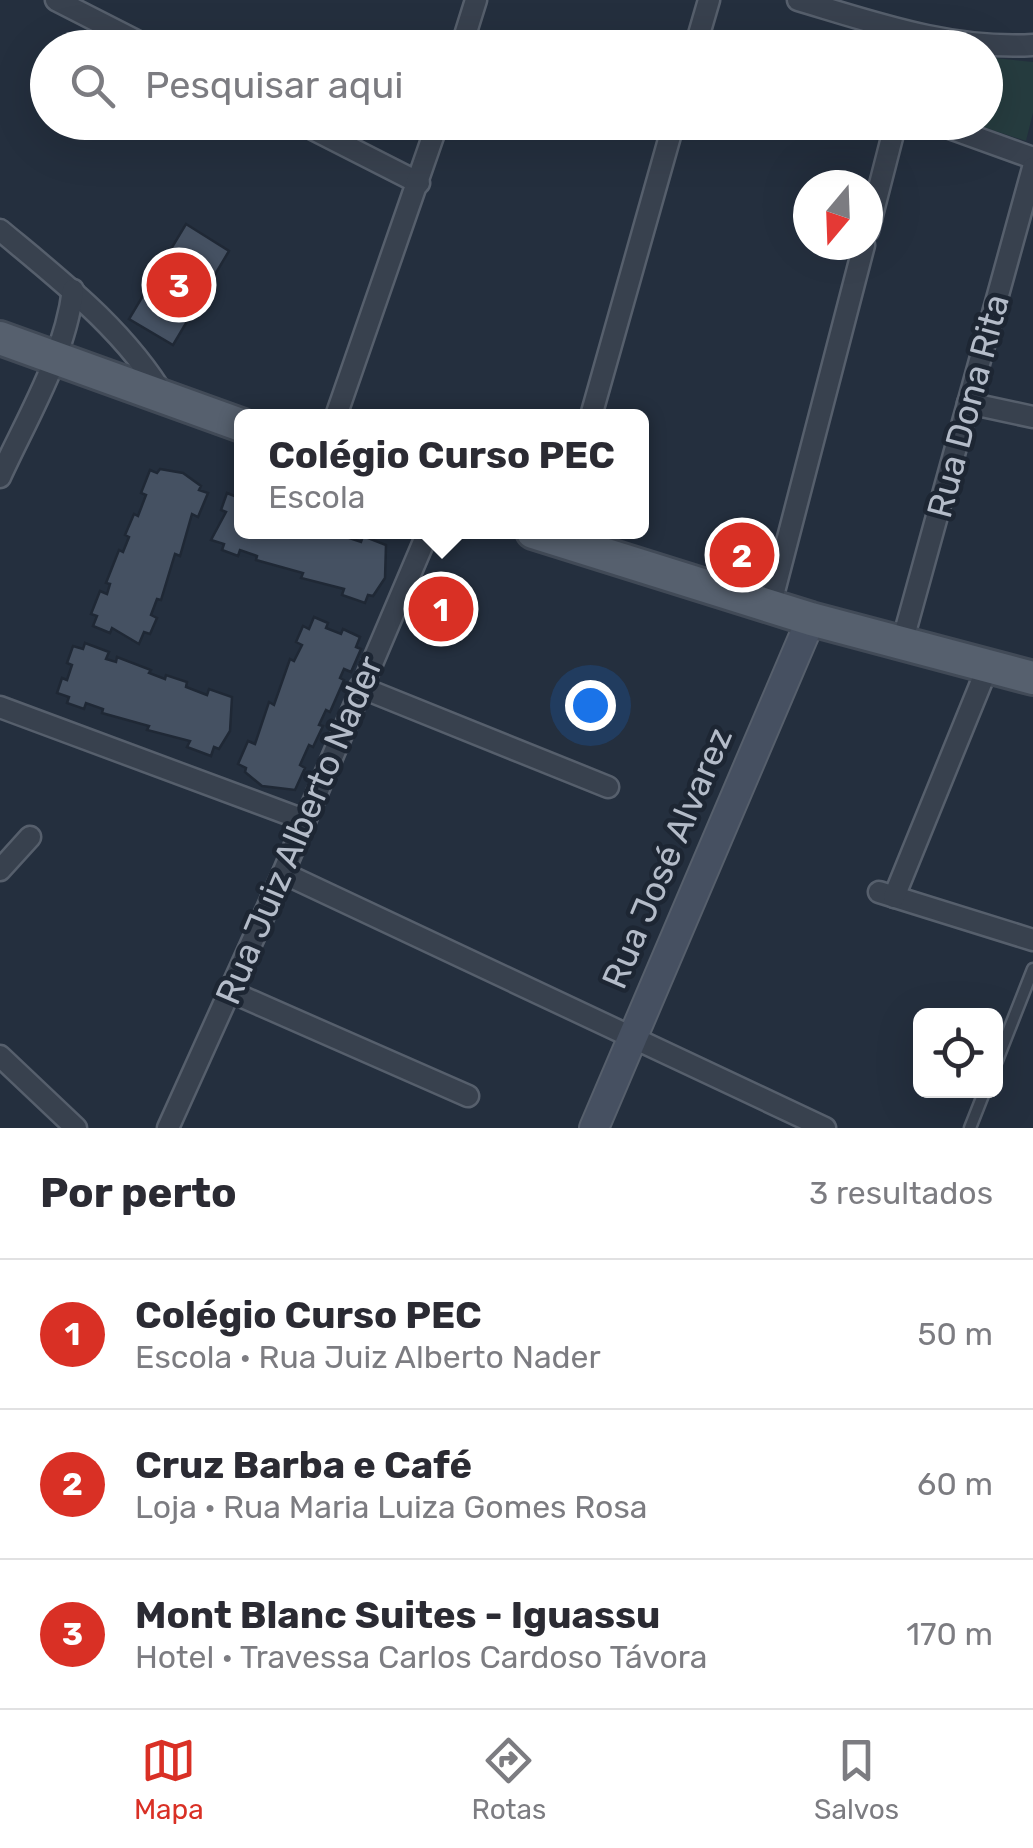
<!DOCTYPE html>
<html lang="pt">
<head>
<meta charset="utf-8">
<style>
	body { margin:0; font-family:Rubik,sans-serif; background:#f2f2f3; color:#2b2b33 }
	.controls { position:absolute; right:30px; bottom:30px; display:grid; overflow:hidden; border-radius:15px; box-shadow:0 10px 40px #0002 }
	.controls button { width:90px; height:90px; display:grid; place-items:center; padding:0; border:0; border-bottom:2px solid #e1e1e2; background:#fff; color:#2b2b33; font:50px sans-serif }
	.compass { position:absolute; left:793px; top:170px; width:90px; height:90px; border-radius:50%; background:#fff; box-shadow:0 10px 40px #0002; rotate:199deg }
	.you { position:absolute; left:590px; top:705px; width:35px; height:35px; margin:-25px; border:8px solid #fff; border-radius:50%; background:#1a73e8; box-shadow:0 0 0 15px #1a73e833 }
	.badge { display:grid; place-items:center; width:65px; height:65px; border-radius:50%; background:#d93025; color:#fff; font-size:32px; font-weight:700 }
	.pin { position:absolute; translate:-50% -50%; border:5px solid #fff; box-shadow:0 2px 10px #0006 }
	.popup { position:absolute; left:234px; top:409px; width:415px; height:130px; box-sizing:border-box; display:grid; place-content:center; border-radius:15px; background:#fff; filter:drop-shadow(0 2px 8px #0005); font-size:32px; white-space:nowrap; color:#7c7c81 }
	.popup b { font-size:38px; color:#2b2b33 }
	.popup::after { content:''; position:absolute; left:50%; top:100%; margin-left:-20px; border:20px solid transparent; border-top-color:#fff }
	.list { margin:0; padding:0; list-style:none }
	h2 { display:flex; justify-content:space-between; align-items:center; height:130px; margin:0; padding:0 40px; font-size:42px }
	h2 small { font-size:32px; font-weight:400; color:#7c7c81 }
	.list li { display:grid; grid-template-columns:65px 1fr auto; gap:30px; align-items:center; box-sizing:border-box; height:150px; padding:0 40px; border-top:2px solid #e1e1e2 }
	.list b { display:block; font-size:38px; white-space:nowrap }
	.list p { margin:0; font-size:32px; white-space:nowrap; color:#7c7c81 }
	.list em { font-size:32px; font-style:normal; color:#7c7c81 }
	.icon { flex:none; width:55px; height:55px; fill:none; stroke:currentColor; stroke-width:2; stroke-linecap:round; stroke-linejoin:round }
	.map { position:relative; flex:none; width:1033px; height:1128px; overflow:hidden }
	.search { position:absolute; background:#fff; box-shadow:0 10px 40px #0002; left:30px; right:30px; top:30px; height:110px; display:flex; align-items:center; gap:25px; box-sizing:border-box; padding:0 35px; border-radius:55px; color:#7c7c81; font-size:38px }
	.sheet { height:580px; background:#fff }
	nav { display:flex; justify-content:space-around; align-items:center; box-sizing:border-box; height:140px; border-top:2px solid #e1e1e2; background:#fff; font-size:28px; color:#7c7c81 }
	nav a { display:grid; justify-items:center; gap:5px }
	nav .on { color:#d93025 }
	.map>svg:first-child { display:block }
	.green { fill:#263c3f }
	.building { fill:#455162; stroke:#1f2835; stroke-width:2.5 }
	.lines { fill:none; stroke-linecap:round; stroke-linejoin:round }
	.lane-casing { stroke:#565f6c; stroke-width:15 }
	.street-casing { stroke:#565f6c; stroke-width:25 }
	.secondary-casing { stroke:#565f6c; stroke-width:32 }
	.primary-casing { stroke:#414a57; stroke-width:38 }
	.lane { stroke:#38414e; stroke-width:10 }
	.street { stroke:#38414e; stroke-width:20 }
	.secondary { stroke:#465061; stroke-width:28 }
	.primary { stroke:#56606e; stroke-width:32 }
	.labels { text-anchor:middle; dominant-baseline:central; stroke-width:9; stroke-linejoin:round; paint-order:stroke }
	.street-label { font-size:35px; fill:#b4bcc9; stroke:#1d2633 }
</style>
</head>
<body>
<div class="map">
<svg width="1033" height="1128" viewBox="0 0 1033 1128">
	<rect width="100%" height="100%" fill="#242f3e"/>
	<polygon class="green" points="986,57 1033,62 1033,113 1026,141 971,123 986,122"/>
	<g class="building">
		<polygon points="186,224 229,251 173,345 129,319"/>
		<polygon points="160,469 183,473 201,486 199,490 208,493 198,517 192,514 180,556 175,554 161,600 157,599 151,615 157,618 150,634 144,632 139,644 112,628 110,633 93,626 97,616 91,614 100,591 107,594 110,584 106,583 119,550 123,552 129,537 125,535 134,514 138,516 146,495 141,493 150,470 157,473"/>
		<polygon points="239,491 241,532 341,532 340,535 361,542 363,536 386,545 385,578 373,596 368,595 365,603 342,595 344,589 301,578 303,573 256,560 257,556 240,550 238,556 222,550 224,544 211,540 226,512 221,510 227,493 237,497"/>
		<polygon points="314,617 328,623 326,628 341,634 343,629 360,637 356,647 361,649 351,672 344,669 340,678 344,680 330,712 326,710 319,725 323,726 313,747 309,745 300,765 305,768 295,790 262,786 245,772 246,768 238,764 248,741 255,744 269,702 274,705 290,659 294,661 302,645 296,642 303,626 309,629"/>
		<polygon points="85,643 109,652 106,659 116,662 117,657 151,670 149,673 165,679 166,675 187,682 186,687 207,695 209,689 232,697 230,731 219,749 214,747 211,756 187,747 190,741 147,730 149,726 102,713 103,709 86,703 84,709 67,703 69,697 57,693 62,678 67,680 72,665 67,663 73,646 83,649"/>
	</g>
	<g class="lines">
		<defs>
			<g id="lane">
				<polyline points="996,1063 1033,969"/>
				<polyline points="970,1128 985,1090"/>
			</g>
			<g id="street">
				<polyline points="56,0 150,48"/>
				<path d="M 798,0 C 875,23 951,50 1033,45"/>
				<polyline points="461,48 476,0"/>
				<polyline points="695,48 709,0"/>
				<polyline points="299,122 419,183"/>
				<polyline points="933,122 1033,158"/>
				<path d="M 0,230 C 60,280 125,330 165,398"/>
				<polyline points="868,231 896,122"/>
				<polyline points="968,403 1033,417"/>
				<polyline points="336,416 438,122"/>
				<polyline points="591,416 674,122"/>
				<path d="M 0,477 C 27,418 65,356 73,290"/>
				<polyline points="770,607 864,245"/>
				<polyline points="902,643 1033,168"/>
				<polyline points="360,687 608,787"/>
				<polyline points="0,707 304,820"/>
				<polyline points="0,870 30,837"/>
				<polyline points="283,873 825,1128"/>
				<polyline points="879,892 1033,940"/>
				<polyline points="894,897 988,666"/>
				<polyline points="229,991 468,1096"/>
				<polyline points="0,1056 76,1128"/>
				<polyline points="168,1128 283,873 428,532"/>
			</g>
			<polyline id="secondary" points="594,1128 811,619"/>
			<g id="primary">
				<polyline points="0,338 241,425"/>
				<polyline points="533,532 811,619 1033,678"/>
			</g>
		</defs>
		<use href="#lane" class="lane-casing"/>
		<use href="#street" class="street-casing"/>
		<use href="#secondary" class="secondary-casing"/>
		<use href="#primary" class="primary-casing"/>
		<use href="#lane" class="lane"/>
		<use href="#street" class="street"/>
		<use href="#secondary" class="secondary"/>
		<use href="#primary" class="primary"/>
	</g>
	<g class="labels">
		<g class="street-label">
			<text transform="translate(968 406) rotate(-75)">Rua Dona Rita</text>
			<text transform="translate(299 830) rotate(-67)">Rua Juiz Alberto Nader</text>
			<text transform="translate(667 858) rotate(-67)">Rua José Alvarez</text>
		</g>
	</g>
</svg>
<div class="controls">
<button><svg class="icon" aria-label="locate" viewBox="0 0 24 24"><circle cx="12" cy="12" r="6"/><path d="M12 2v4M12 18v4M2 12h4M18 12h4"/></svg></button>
</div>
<svg class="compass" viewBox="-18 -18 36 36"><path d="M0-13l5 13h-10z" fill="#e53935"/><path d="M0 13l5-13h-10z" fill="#7c7c81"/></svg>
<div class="you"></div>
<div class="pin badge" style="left:441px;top:609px">1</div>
<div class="popup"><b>Colégio Curso PEC</b>Escola</div>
<div class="pin badge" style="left:742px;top:555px">2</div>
<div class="pin badge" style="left:179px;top:285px">3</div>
<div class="search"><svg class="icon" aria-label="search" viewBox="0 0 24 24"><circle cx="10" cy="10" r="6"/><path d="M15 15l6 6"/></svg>Pesquisar aqui</div>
</div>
<section class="sheet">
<h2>Por perto<small>3 resultados</small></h2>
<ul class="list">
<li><span class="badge">1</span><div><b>Colégio Curso PEC</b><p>Escola · Rua Juiz Alberto Nader</p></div><em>50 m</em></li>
<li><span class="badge">2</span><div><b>Cruz Barba e Café</b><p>Loja · Rua Maria Luiza Gomes Rosa</p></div><em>60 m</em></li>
<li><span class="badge">3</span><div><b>Mont Blanc Suites - Iguassu</b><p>Hotel · Travessa Carlos Cardoso Távora</p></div><em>170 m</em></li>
</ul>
</section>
<nav>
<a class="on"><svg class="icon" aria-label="map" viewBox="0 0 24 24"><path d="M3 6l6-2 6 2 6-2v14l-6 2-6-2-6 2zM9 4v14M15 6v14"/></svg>Mapa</a>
<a><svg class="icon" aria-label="directions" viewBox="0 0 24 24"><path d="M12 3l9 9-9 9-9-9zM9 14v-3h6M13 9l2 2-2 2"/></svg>Rotas</a>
<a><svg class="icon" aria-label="saved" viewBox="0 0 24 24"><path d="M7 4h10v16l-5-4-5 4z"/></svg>Salvos</a>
</nav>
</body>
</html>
